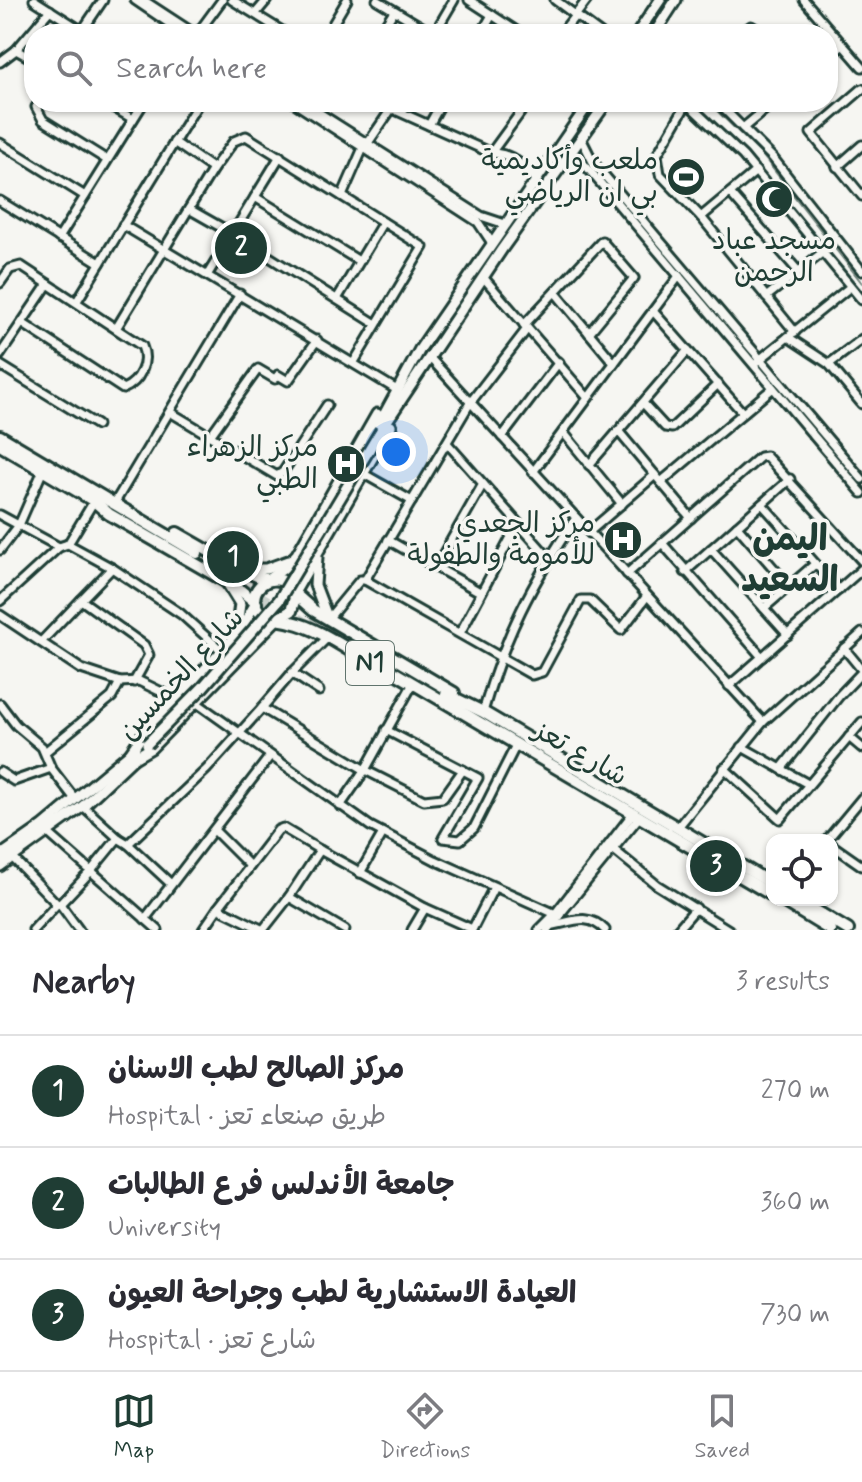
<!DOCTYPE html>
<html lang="en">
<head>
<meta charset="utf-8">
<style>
	body { margin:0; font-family:Mynerve,"Playpen Sans Arabic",sans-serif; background:#f2f2f3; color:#2b2b33 }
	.controls { position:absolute; right:24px; bottom:24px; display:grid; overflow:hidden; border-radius:16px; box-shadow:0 2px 6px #0004 }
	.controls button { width:72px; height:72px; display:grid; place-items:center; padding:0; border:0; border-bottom:2px solid #e1e1e2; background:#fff; color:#2b2b33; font:40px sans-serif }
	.you { position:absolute; left:396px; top:452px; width:28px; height:28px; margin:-20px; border:6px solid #fff; border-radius:50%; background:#1a73e8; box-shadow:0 0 0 12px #1a73e833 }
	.badge { display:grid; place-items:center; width:52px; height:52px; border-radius:50%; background:#1f3d34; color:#fff; font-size:26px; font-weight:700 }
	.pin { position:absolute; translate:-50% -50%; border:4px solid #fff; box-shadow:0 2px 8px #0006 }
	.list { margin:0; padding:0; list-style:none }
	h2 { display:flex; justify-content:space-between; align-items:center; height:104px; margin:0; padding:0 32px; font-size:34px }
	h2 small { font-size:26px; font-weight:400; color:#7c7c81 }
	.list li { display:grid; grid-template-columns:52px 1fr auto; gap:24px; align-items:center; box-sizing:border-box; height:112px; padding:0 32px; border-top:2px solid #e1e1e2 }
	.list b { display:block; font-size:30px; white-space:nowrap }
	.list p { margin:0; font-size:26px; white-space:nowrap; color:#7c7c81 }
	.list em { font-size:26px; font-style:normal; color:#7c7c81 }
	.icon { flex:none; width:44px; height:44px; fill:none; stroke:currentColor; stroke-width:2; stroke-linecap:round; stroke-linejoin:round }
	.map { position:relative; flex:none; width:862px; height:930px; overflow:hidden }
	.search { position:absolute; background:#fff; box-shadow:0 2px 6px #0004; left:24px; right:24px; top:24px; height:88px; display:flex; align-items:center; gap:20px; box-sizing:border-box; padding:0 28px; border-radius:32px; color:#7c7c81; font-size:30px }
	.sheet { height:440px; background:#fff }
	nav { display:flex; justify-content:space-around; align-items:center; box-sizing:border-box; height:112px; border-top:2px solid #e1e1e2; background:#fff; font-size:22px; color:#7c7c81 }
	nav a { display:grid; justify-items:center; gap:4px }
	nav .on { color:#1f3d34 }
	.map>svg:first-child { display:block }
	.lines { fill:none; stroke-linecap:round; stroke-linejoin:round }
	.stream { stroke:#72847d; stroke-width:2 }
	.highway-tunnel { stroke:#cbd1cc; stroke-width:10; stroke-dasharray:10 5; stroke-linecap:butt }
	.minor-casing { stroke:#1f3d34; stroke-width:13 }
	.major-casing { stroke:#1f3d34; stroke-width:15 }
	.highway-casing { stroke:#1f3d34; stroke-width:16 }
	.minor { stroke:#f6f6f2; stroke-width:7 }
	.major { stroke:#f6f6f2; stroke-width:9 }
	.highway { stroke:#f6f6f2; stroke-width:10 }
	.major-bridge-casing { stroke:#1f3d34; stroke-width:15; stroke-linecap:butt }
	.major-bridge { stroke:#f6f6f2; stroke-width:9 }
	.labels { text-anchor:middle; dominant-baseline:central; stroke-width:7; stroke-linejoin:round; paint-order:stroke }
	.shield { fill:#f6f6f2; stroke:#60746d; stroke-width:2 }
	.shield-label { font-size:26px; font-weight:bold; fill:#1f3d34 }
	.poi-label { font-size:28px; fill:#1f3d34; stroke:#f6f6f2; text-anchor:end }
	.street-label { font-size:28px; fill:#1f3d34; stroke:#f6f6f2 }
	.district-label { font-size:36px; font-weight:bold; fill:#1f3d34; stroke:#f6f6f2 }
</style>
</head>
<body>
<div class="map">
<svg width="862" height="930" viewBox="0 0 862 930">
	<rect width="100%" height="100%" fill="#f6f6f2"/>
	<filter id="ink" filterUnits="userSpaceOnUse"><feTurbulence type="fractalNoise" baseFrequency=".0125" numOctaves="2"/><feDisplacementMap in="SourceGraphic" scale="16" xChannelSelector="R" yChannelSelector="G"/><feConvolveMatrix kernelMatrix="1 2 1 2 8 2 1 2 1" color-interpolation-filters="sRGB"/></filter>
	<g filter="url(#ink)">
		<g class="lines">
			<polyline class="stream" points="708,102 762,155 862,283"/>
			<g class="highway-tunnel">
				<polyline points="197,553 244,581"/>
				<polyline points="233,581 313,627"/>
				<polyline points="310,618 367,651"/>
			</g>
			<defs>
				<g id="minor">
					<polyline points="34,0 87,34"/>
					<polyline points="135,0 185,34"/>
					<polyline points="143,0 195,34"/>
					<polyline points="232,0 287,34"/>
					<polyline points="377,0 434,34 454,0"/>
					<polyline points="469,0 521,34"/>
					<polyline points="555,0 601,34"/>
					<polyline points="804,0 862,67"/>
					<polyline points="256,13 267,0"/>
					<polyline points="82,31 103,0"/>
					<polyline points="197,34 222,0"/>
					<polyline points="327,34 347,0"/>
					<polyline points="379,34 394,11"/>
					<polyline points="481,34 492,15"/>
					<polyline points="561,34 587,0"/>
					<polyline points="740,34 751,26 765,34"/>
					<polyline points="16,50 34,60"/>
					<polyline points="828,57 843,45"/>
					<polyline points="0,62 16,50 50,10"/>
					<polyline points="862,89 811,133 862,196"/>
					<polyline points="40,102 36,107 43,120 107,160"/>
					<polyline points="104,102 133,119"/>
					<polyline points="293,102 478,222 492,243"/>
					<polyline points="302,102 481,216 505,224"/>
					<polyline points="686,102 743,156 862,300"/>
					<polyline points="717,102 773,158 862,271"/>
					<polyline points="687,103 657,155 660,174 701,217 795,332"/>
					<path d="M 393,109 L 491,153 C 512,153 522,165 536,179"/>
					<polyline points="429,125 442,102"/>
					<polyline points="743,128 774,102"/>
					<polyline points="581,138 593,162 862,479"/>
					<polyline points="174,142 213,169"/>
					<polyline points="0,143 85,196"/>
					<polyline points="368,143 396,102"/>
					<polyline points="491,153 526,105 526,102"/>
					<polyline points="566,158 578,161 586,166 862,493"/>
					<polyline points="837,167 862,145"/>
					<polyline points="730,193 799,272"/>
					<polyline points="342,196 363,148"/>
					<polyline points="255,197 359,261"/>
					<polyline points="0,201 100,263"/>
					<polyline points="189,209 233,234 376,324"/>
					<polyline points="701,217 756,171"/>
					<polyline points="123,225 397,390"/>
					<polyline points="59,238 144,102"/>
					<polyline points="208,274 280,156"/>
					<polyline points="483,277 588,398"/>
					<path d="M 0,283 L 10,269 L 21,266 L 142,346 C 149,362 140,382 123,389 L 22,323"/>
					<polyline points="555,292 614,363"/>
					<polyline points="766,297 823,252"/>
					<polyline points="337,299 383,222"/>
					<polyline points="77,301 199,102"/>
					<polyline points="653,311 743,413"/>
					<polyline points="524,325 602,241 634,278 589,333"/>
					<polyline points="117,327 213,169 234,141 246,136 423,247 354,362"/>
					<polyline points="788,337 829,364 862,404"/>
					<polyline points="0,355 48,284"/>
					<polyline points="430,358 763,722"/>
					<polyline points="758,361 850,287"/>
					<polyline points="829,364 862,339"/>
					<polyline points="0,365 97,425"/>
					<polyline points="643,403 665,427 672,428 718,384"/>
					<polyline points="170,412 277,476 283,472 327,405"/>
					<polyline points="563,432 622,504"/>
					<polyline points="619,432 691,518"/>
					<polyline points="210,436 258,369 275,379 278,375 288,381 317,340"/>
					<polyline points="502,437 559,362"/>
					<polyline points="447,443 549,558"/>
					<polyline points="589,465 688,350"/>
					<polyline points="533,472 679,276"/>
					<polyline points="364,474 412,501"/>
					<polyline points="661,482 773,388"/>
					<polyline points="117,499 240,294"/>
					<polyline points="762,504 839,590"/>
					<polyline points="0,515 59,547"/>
					<polyline points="737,526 789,586"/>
					<polyline points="589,532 655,475"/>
					<polyline points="388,540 480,592"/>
					<polyline points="662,543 762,657"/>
					<polyline points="68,544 112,568 81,600"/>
					<polyline points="711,549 788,635"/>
					<polyline points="0,550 19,525 43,470"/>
					<polyline points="436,567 483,484"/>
					<polyline points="112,568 181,614 222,651"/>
					<polyline points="685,572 790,479"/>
					<polyline points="627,574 760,457 766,456 862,561"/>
					<polyline points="365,580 532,675 542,672 581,600 590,600 621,630 647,596"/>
					<polyline points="0,601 59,547 68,544 94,501"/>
					<polyline points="764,608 815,564"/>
					<polyline points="0,615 81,669 120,682 139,681 176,699"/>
					<polyline points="328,619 360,580 365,580 470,403 527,329"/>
					<polyline points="460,633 518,524"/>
					<polyline points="41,642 81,600 144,645 149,655 134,682"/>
					<polyline points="844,648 862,670"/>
					<polyline points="292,673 327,638"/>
					<polyline points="729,686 862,569"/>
					<polyline points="319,691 292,673 262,708 365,770 424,800 443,798 463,770"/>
					<polyline points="197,703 370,826 435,860 560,916"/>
					<polyline points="0,704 16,725 42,747 51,768 75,799"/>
					<path d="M 483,712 C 505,635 531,584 576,518"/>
					<polyline points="386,730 478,778 443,838 460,840 474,828 516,745"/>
					<polyline points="849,737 862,748"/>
					<polyline points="742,747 808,784"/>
					<polyline points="45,752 112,697 120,682"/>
					<polyline points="724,768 780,819 862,722"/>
					<polyline points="781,769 839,696 862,672"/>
					<polyline points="0,772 14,781 51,768"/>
					<polyline points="83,806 118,838"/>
					<polyline points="340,806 365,770 411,687"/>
					<polyline points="678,827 763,722 862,633"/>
					<polyline points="215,831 250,866"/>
					<polyline points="47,832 91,871 60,904"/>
					<polyline points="827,840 862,798"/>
					<polyline points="128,844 118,838 91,871 158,930"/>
					<polyline points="832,845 862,866"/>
					<polyline points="614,850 657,885 729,930"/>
					<polyline points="12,857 57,904"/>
					<polyline points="360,873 383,833"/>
					<polyline points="171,884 128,844 207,769 262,708"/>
					<polyline points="289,897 345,930"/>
					<polyline points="145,919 270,756"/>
					<path d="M 554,925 C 574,921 589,913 605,930"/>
					<polyline points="261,929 218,908 278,830 283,828 320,850"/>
					<polyline points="33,930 57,904 60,904 79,930"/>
					<polyline points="203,930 218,908"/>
					<polyline points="263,930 289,897 320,850 425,908"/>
					<polyline points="412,930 425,908 472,929"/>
					<polyline points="472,930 494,887"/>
					<polyline points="539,930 555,914 634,812"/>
					<polyline points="547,930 640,816"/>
					<polyline points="677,930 696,908"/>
				</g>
				<g id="major">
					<polyline points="637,34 660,0"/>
					<polyline points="654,34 676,0"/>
					<polyline points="377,428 420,349 590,102"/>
					<polyline points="381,430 502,249 607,102"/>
					<polyline points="317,557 315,585 328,619"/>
					<polyline points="244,569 266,569 288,561"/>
					<polyline points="267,580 283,569 297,554 377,414"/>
					<polyline points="227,583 240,604 236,632"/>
					<polyline points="294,593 391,426"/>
					<polyline points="130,753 141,737 236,636 256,603"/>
					<polyline points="134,758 151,748 277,619"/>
					<polyline points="0,856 43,826 135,749"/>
					<polyline points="0,866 83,806 137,755"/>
				</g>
				<g id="highway">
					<polyline points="0,436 197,553"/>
					<polyline points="0,445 94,501 109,514 239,589 256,603"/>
					<polyline points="177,533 240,569 267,580"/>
					<polyline points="294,593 313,610 454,693"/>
					<path d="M 277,619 L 291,611 L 295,598 L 289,584 C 267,569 242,595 261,613 C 268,620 281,619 291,622 C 318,628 345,648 369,662"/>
					<polyline points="365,655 772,895"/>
					<polyline points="446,694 483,712 772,884"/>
					<polyline points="781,900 830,930"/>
					<polyline points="798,900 848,930"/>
				</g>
			</defs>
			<use href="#minor" class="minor-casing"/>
			<use href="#major" class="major-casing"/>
			<use href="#highway" class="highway-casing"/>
			<use href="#minor" class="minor"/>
			<use href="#major" class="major"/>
			<use href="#highway" class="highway"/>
			<defs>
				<polyline id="major-bridge" points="147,744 203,687 279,600 381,430"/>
			</defs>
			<use href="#major-bridge" class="major-bridge-casing"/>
			<use href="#major-bridge" class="major-bridge"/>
		</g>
	</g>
	<defs>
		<symbol id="stadium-disc" viewBox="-11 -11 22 22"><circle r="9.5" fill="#1f3d34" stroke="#f6f6f2"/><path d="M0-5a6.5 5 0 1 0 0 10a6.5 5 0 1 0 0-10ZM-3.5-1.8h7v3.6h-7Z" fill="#fff"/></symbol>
		<symbol id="mosque-disc" viewBox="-11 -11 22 22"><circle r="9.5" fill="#1f3d34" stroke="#f6f6f2"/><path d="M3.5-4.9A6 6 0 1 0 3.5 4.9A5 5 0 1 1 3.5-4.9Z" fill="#fff"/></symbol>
		<symbol id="hospital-disc" viewBox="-11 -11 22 22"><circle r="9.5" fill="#1f3d34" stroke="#f6f6f2"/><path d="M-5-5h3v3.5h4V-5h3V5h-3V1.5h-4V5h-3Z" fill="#fff"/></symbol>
	</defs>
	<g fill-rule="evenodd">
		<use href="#stadium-disc" x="664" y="155" width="44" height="44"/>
		<use href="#mosque-disc" x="752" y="177" width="44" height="44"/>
		<use href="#hospital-disc" x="324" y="442" width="44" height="44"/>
		<use href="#hospital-disc" x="601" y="518" width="44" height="44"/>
	</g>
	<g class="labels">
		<rect class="shield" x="346" y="641" width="48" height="44" rx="6"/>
		<g class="shield-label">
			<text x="370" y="663">N1</text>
		</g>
		<g class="poi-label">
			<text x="658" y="161">ملعب وأكاديمية<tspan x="658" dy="32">بي ان الرياضي</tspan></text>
			<text x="774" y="241" text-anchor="middle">مسجد عباد<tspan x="774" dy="32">الرحمن</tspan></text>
			<text x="318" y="448">مركز الزهراء<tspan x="318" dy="32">الطبي</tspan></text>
			<text x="595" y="524">مركز الجعدي<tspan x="595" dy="32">للأمومة والطفولة</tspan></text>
		</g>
		<g class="street-label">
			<text transform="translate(182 675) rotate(-47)">شارع الخمسين</text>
			<text transform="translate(580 754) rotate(30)">شارع تعز</text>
		</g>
		<g class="district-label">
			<text x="790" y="540">اليمن<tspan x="790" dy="41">السعيد</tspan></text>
		</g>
	</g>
</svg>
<div class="controls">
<button><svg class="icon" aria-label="locate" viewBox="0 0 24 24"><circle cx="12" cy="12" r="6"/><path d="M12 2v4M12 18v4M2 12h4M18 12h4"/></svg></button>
</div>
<div class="you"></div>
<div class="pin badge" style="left:233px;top:557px">1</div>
<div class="pin badge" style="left:241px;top:248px">2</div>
<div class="pin badge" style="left:716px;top:866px">3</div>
<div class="search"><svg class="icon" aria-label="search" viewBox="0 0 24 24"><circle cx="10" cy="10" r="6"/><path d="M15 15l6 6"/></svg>Search here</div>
</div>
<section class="sheet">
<h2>Nearby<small>3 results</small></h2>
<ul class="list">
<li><span class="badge">1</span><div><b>مركز الصالح لطب الاسنان</b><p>Hospital · طريق صنعاء تعز</p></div><em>270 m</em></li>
<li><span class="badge">2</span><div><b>جامعة الأندلس فرع الطالبات</b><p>University</p></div><em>360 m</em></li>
<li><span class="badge">3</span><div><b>العيادة الاستشارية لطب وجراحة العيون</b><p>Hospital · شارع تعز</p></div><em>730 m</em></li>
</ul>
</section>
<nav>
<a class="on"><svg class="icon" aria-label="map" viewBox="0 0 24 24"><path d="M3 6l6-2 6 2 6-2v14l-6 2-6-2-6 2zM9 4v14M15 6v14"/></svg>Map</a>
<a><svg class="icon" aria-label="directions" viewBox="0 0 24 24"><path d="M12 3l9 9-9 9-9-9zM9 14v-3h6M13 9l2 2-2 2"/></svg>Directions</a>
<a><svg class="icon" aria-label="saved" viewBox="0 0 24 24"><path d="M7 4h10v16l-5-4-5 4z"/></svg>Saved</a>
</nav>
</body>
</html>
